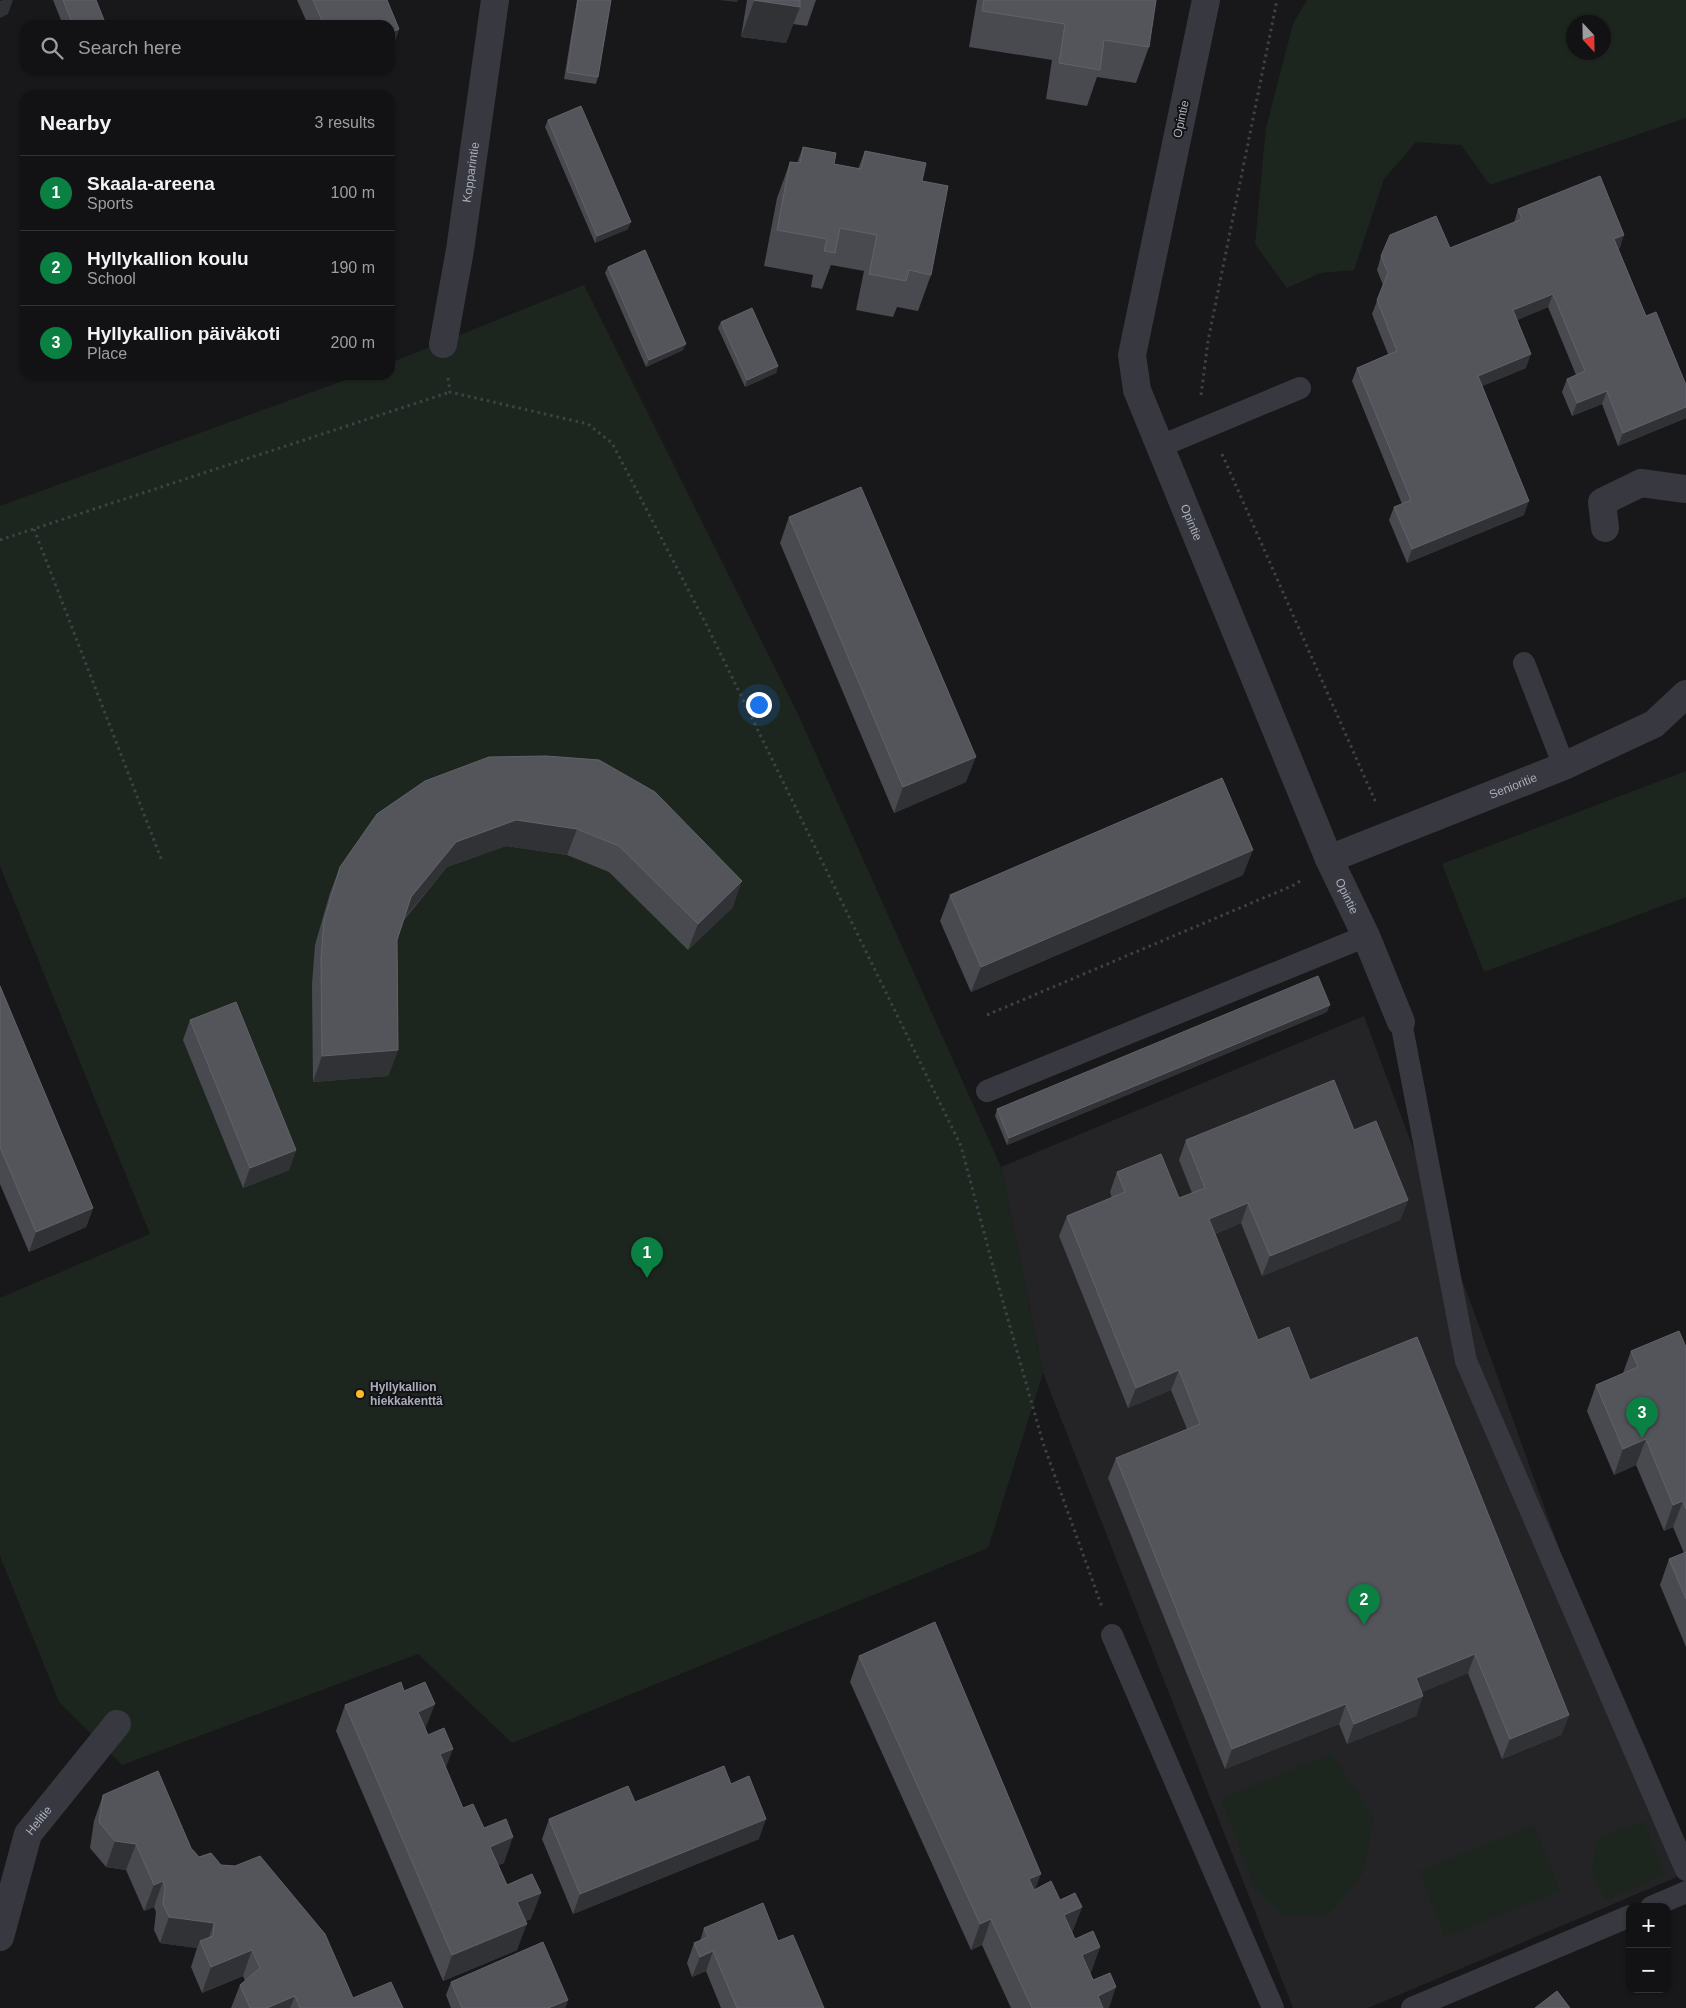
<!DOCTYPE html>
<html lang="en">
<head>
<meta charset="utf-8">
<style>
	body { margin:0; font-family:Helvetica,sans-serif; background:#1f2022; color:#f1f3f6 }
	.controls { position:absolute; right:15px; bottom:15px; display:grid; overflow:hidden; border-radius:10px; box-shadow:0 1px 4px #0004 }
	.controls button { width:45px; height:45px; display:grid; place-items:center; padding:0; border:0; border-bottom:1px solid #313234; background:#121214; color:#f1f3f6; font:25px sans-serif }
	.compass { position:absolute; left:1566px; top:15px; width:45px; height:45px; border-radius:50%; background:#121214; box-shadow:0 1px 4px #0004; rotate:158deg }
	.you { position:absolute; left:758px; top:704px; width:18px; height:18px; margin:-12px; border:4px solid #fff; border-radius:50%; background:#1a73e8; box-shadow:0 0 0 8px #1a73e833 }
	.badge { display:grid; place-items:center; width:32px; height:32px; border-radius:50%; background:#0b8043; color:#fff; font-size:16px; font-weight:700 }
	.pin { position:absolute; translate:-50% -41px; filter:drop-shadow(0 1px 2px #0008) }
	.pin::after { content:''; position:absolute; top:26px; width:18px; height:15px; background:inherit; clip-path:polygon(0 0,100% 0,50% 100%) }
	.list { margin:0; padding:0; list-style:none }
	h2 { display:flex; justify-content:space-between; align-items:center; height:65px; margin:0; padding:0 20px; font-size:21px }
	h2 small { font-size:16px; font-weight:400; color:#9c9ea0 }
	.list li { display:grid; grid-template-columns:32px 1fr auto; gap:15px; align-items:center; box-sizing:border-box; height:75px; padding:0 20px; border-top:1px solid #313234 }
	.list b { display:block; font-size:19px; white-space:nowrap }
	.list p { margin:0; font-size:16px; white-space:nowrap; color:#9c9ea0 }
	.list em { font-size:16px; font-style:normal; color:#9c9ea0 }
	.icon { flex:none; width:28px; height:28px; fill:none; stroke:currentColor; stroke-width:2; stroke-linecap:round; stroke-linejoin:round }
	.map { position:relative; flex:none; width:1686px; height:2008px; overflow:hidden }
	.search { position:absolute; background:#121214; box-shadow:0 1px 4px #0004; left:20px; top:20px; width:375px; height:55px; display:flex; align-items:center; gap:12px; box-sizing:border-box; padding:0 18px; border-radius:15px; color:#9c9ea0; font-size:19px }
	.panel { position:absolute; background:#121214; box-shadow:0 1px 4px #0004; left:20px; top:90px; width:375px; height:290px; border-radius:15px }
	.map>svg:first-child { display:block }
	.built { fill:#242427 }
	.green { fill:#1d261e; fill-rule:evenodd }
	.lines { fill:none; stroke-linecap:round; stroke-linejoin:round }
	.path { stroke:#3e4147; stroke-width:3; stroke-dasharray:2.5 4; stroke-linecap:butt }
	.lane { stroke:#383940; stroke-width:22 }
	.street { stroke:#383940; stroke-width:28 }
	.wall { fill:#494a4f }
	.shaded-wall { fill:#313235 }
	.building { fill:#54555b; stroke:#61636a }
	.poi-dot { fill:#ffb92b; stroke:#131315; stroke-width:2 }
	.labels { text-anchor:middle; dominant-baseline:central; stroke-width:4; stroke-linejoin:round; paint-order:stroke }
	.street-label { font-size:12px; fill:#a9aebb; stroke:#131315 }
	.poi-label { font-size:12px; font-weight:bold; fill:#a9aebb; stroke:#131315; text-anchor:start }
</style>
</head>
<body>
<div class="map">
<svg width="1686" height="2008" viewBox="0 0 1686 2008">
	<rect width="100%" height="100%" fill="#18181a"/>
	<polygon class="built" points="1364,1016 1488,1350 1677,1877 1368,2008 1293,2008 1043,1373 1001,1167"/>
	<g class="green">
		<path d="M 1307,0 L 1686,0 L 1686,118 L 1490,185 L 1461,145 L 1416,142 L 1384,179 L 1354,270 L 1320,273 L 1287,288 L 1255,244 L 1266,128 L 1293,24 ZM 1574,22 L 1604,22 L 1604,52 L 1574,52 Z"/>
		<polygon points="584,285 797,712 1001,1167 1043,1373 988,1548 512,1743 418,1654 122,1765 59,1702 0,1556 0,1298 150,1234 0,866 0,506 359,375 390,375 390,363"/>
		<polygon points="1686,771 1686,897 1484,972 1442,864"/>
		<polygon points="1332,1753 1374,1819 1363,1874 1329,1914 1283,1915 1255,1889 1221,1799"/>
		<polygon points="1644,1821 1665,1874 1606,1900 1592,1873 1596,1839"/>
		<polygon points="1534,1825 1560,1891 1445,1937 1419,1871"/>
	</g>
	<g class="lines">
		<g class="path">
			<polyline points="448,378 450,392 588,424 612,443 706,624 961,1146 994,1270 1043,1443 1102,1607"/>
			<polyline points="1201,395 1208,341 1277,0"/>
			<polyline points="1222,454 1376,803"/>
			<polyline points="34,529 162,861"/>
			<polyline points="0,540 450,392"/>
			<polyline points="987,1015 1294,885 1300,881"/>
		</g>
		<g class="lane">
			<polyline points="1161,446 1300,388"/>
			<polyline points="1524,663 1564,766"/>
			<polyline points="1401,1022 1466,1361 1686,1870"/>
			<polyline points="987,1091 1366,936"/>
			<polyline points="1112,1635 1273,2008"/>
			<polyline points="1651,1907 1686,1892"/>
			<polyline points="1412,2008 1630,1916"/>
		</g>
		<g class="street">
			<path id="s1" d="M 1206,0 L 1132,355 L 1137,390 L 1329,859 L 1366,936 L 1401,1022"/>
			<path id="s2" d="M 443,344 L 460,250 L 495,0"/>
			<polyline points="1605,528 1602,502 1641,483 1686,489"/>
			<path id="s3" d="M 1329,859 L 1564,766 L 1654,724 L 1686,694"/>
			<path id="s4" d="M 0,1937 L 28,1834 L 117,1724"/>
		</g>
	</g>
	<g class="wall">
		<polygon points="53,0 96,0 106,25 63,25"/>
		<polygon points="297,0 387,0 399,29 392,49 390,50 390,25 308,25"/>
		<polygon points="577,0 611,0 598,77 596,84 564,79"/>
		<polygon points="747,0 816,0 807,26 793,24 786,43 741,37"/>
		<polygon points="977,0 1156,0 1149,47 1136,83 1097,77 1087,106 1046,99 1052,60 969,47"/>
		<polygon points="327,70 342,70 329,75"/>
		<polygon points="548,120 628,229 595,243 545,127"/>
		<polygon points="803,147 834,164 858,169 865,151 922,181 931,275 918,311 897,307 893,317 856,310 864,271 831,265 822,289 811,287 813,275 764,266 777,198 790,162 797,163"/>
		<polygon points="1518,209 1620,248 1618,249 1646,316 1686,385 1686,418 1618,446 1602,404 1572,416 1562,392 1567,379 1576,375 1548,307 1517,320 1526,368 1482,386 1524,515 1407,563 1389,520 1394,507 1402,504 1352,381 1357,368 1388,354 1372,314 1383,285 1377,270 1381,256 1450,248 1514,223"/>
		<polygon points="608,267 683,350 646,367 605,273"/>
		<polygon points="721,322 778,366 776,373 745,387 718,328"/>
		<polygon points="789,517 966,782 894,813 780,543"/>
		<polygon points="489,757 733,907 688,950 609,872 567,855 506,846 447,867 404,920 397,940 398,1050 388,1076 313,1082 312,984 315,945 330,893 340,867"/>
		<polygon points="1243,875 971,992 940,921 950,895"/>
		<polygon points="0,986 93,1208 86,1227 29,1252 0,1184"/>
		<polygon points="1327,1012 1007,1145 995,1116 997,1109"/>
		<polygon points="190,1020 296,1150 289,1170 243,1188 183,1040"/>
		<polygon points="1354,1130 1408,1200 1400,1220 1262,1276 1241,1223 1215,1234 1258,1340 1310,1380 1569,1715 1561,1735 1502,1759 1468,1673 1422,1692 1416,1716 1347,1744 1339,1724 1225,1769 1108,1478 1116,1458 1187,1429 1171,1390 1128,1408 1059,1236 1067,1216 1112,1198 1110,1192 1117,1172 1179,1198 1192,1193 1179,1160 1186,1140"/>
		<polygon points="1686,1347 1686,1647 1660,1585 1669,1559 1684,1553 1673,1527 1664,1531 1636,1465 1614,1475 1587,1411 1596,1385 1623,1373 1631,1351"/>
		<polygon points="859,1656 1035,1889 1060,1900 1082,1907 1072,1932 1075,1939 1100,1947 1090,1973 1109,2008 1011,2008 982,1945 971,1950 850,1682"/>
		<polygon points="404,1691 446,1768 463,1808 484,1828 504,1863 498,1865 507,1885 531,1919 525,1921 517,1950 443,1981 336,1731 345,1705"/>
		<polygon points="103,1795 191,1848 199,1857 221,1865 353,1998 403,2008 231,2008 240,1985 245,1981 243,1976 202,1993 191,1967 197,1948 160,1943 154,1930 156,1912 154,1907 144,1911 126,1870 106,1867 90,1848 94,1821"/>
		<polygon points="635,1802 759,1839 573,1914 542,1839 549,1819"/>
		<polygon points="704,1928 778,1941 824,2008 721,2008 706,1971 692,1977 687,1963 694,1943 700,1941"/>
		<polygon points="451,1982 568,2000 565,2008 451,2008 446,1995"/>
	</g>
	<g class="shaded-wall">
		<polygon points="3,0 13,0 8,14 0,18 0,1"/>
		<polygon points="719,0 738,0 737,2"/>
		<polygon points="754,1 800,7 786,43 741,37"/>
		<polygon points="399,29 392,49 390,50 390,33"/>
		<polygon points="331,70 342,70 329,75"/>
		<polygon points="631,222 628,229 595,243 597,236"/>
		<polygon points="1624,235 1620,248 1609,253 1614,239"/>
		<polygon points="1553,294 1548,307 1508,324 1513,310"/>
		<polygon points="686,344 683,350 646,367 649,360"/>
		<polygon points="1531,354 1526,368 1473,390 1478,376"/>
		<polygon points="778,366 776,373 745,387 747,380"/>
		<polygon points="1607,391 1602,404 1572,416 1577,403"/>
		<polygon points="1686,407 1686,418 1618,446 1623,433"/>
		<polygon points="1529,501 1524,515 1407,563 1412,549"/>
		<polygon points="976,757 966,782 894,813 903,787"/>
		<polygon points="516,820 577,829 567,855 506,846 447,867 401,922 411,897 456,842"/>
		<polygon points="1253,850 1243,875 971,992 981,967"/>
		<polygon points="742,881 733,907 688,950 698,924"/>
		<polygon points="1330,1005 1327,1012 1007,1145 1009,1138"/>
		<polygon points="398,1050 388,1076 313,1082 322,1056"/>
		<polygon points="296,1150 289,1170 243,1188 250,1168"/>
		<polygon points="1408,1200 1400,1220 1262,1276 1270,1256"/>
		<polygon points="1248,1203 1241,1223 1202,1239 1209,1219"/>
		<polygon points="93,1208 86,1227 29,1252 36,1232"/>
		<polygon points="1179,1370 1171,1390 1128,1408 1136,1388"/>
		<polygon points="1646,1439 1636,1465 1614,1475 1623,1449"/>
		<polygon points="1683,1501 1673,1527 1664,1531 1673,1505"/>
		<polygon points="1475,1654 1468,1673 1408,1698 1416,1678"/>
		<polygon points="1423,1696 1416,1716 1347,1744 1354,1724"/>
		<polygon points="435,1704 425,1730 418,1712"/>
		<polygon points="1346,1704 1339,1724 1225,1769 1232,1749"/>
		<polygon points="1569,1715 1561,1735 1502,1759 1510,1739"/>
		<polygon points="453,1749 443,1775 440,1754"/>
		<polygon points="766,1819 759,1839 573,1914 580,1894"/>
		<polygon points="513,1837 504,1863 481,1873 490,1847"/>
		<polygon points="115,1841 136,1844 126,1870 106,1867"/>
		<polygon points="1041,1874 1031,1900 1029,1879"/>
		<polygon points="163,1881 154,1907 144,1911 154,1885"/>
		<polygon points="541,1893 531,1919 508,1928 517,1902"/>
		<polygon points="1082,1907 1072,1933 1064,1915"/>
		<polygon points="169,1917 214,1923 205,1949 200,1941 197,1948 160,1943"/>
		<polygon points="991,1919 982,1945 971,1950 980,1924"/>
		<polygon points="527,1924 517,1950 443,1981 452,1955"/>
		<polygon points="1100,1947 1091,1973 1073,1981 1082,1955"/>
		<polygon points="252,1950 243,1976 202,1993 211,1967"/>
		<polygon points="713,1951 706,1971 692,1977 700,1957"/>
		<polygon points="1116,1987 1109,2008 1093,2008 1098,1996"/>
		<polygon points="295,1996 290,2008 267,2008"/>
		<polygon points="568,2000 565,2008 548,2008"/>
	</g>
	<g class="building">
		<polygon points="63,0 96,0 106,25 73,25"/>
		<polygon points="313,0 387,0 399,29 390,33 390,25 324,25"/>
		<polygon points="578,0 611,0 598,77 567,72"/>
		<polygon points="754,0 800,0 800,7"/>
		<polygon points="984,0 1156,0 1149,47 1104,40 1100,70 1059,63 1065,24 982,11"/>
		<polygon points="581,106 631,222 597,236 548,120"/>
		<polygon points="803,147 836,153 834,164 861,169 865,151 926,163 922,181 948,186 931,275 909,270 906,281 869,274 877,235 840,228 835,253 824,251 827,239 777,230 790,162 800,163"/>
		<polygon points="1600,176 1624,235 1614,239 1646,316 1656,312 1686,385 1686,407 1623,433 1607,391 1577,403 1567,379 1585,371 1553,294 1513,310 1531,354 1478,376 1529,501 1412,549 1394,507 1411,500 1357,368 1397,351 1377,300 1388,273 1381,256 1390,235 1436,216 1450,248 1522,219 1518,209"/>
		<polygon points="645,250 686,344 649,360 608,267"/>
		<polygon points="752,308 778,366 747,380 721,322"/>
		<polygon points="861,487 976,757 903,787 789,517"/>
		<polygon points="546,756 599,760 655,792 742,881 698,924 619,846 577,829 516,820 456,842 411,897 397,940 398,1050 322,1056 321,958 324,920 340,867 377,814 425,781 489,757"/>
		<polygon points="1222,778 1253,850 981,967 950,895"/>
		<polygon points="1318,976 1330,1005 1009,1138 997,1109"/>
		<polygon points="0,986 93,1208 36,1232 0,1147"/>
		<polygon points="236,1002 296,1150 250,1168 190,1020"/>
		<polygon points="1334,1080 1354,1130 1376,1121 1408,1200 1270,1256 1248,1203 1209,1219 1258,1340 1289,1327 1310,1380 1417,1337 1569,1715 1510,1739 1475,1654 1416,1678 1423,1696 1354,1724 1346,1704 1232,1749 1116,1458 1200,1424 1179,1370 1136,1388 1067,1216 1125,1192 1117,1172 1161,1154 1179,1198 1205,1188 1186,1140"/>
		<polygon points="1679,1331 1686,1347 1686,1509 1683,1501 1673,1505 1646,1439 1623,1449 1596,1385 1638,1367 1631,1351"/>
		<polygon points="1686,1552 1686,1599 1669,1559"/>
		<polygon points="935,1622 1041,1874 1029,1879 1034,1890 1051,1881 1060,1900 1075,1893 1082,1907 1064,1915 1075,1939 1093,1931 1100,1947 1082,1955 1093,1980 1110,1973 1116,1987 1098,1996 1103,2008 1032,2008 991,1919 980,1924 859,1656"/>
		<polygon points="401,1682 404,1691 425,1682 435,1704 418,1712 428,1735 444,1728 453,1749 440,1754 463,1808 473,1804 484,1828 506,1819 513,1837 490,1847 507,1885 532,1874 541,1893 517,1902 527,1924 452,1955 345,1705"/>
		<polygon points="724,1766 731,1784 749,1776 766,1819 580,1894 549,1819 628,1786 635,1802"/>
		<polygon points="158,1771 191,1848 199,1857 211,1853 221,1865 235,1866 260,1856 325,1934 353,1998 391,1982 403,2008 300,2008 295,1996 267,2008 250,2008 240,1985 260,1968 252,1950 211,1967 200,1941 213,1936 214,1923 169,1917 163,1904 165,1887 163,1881 154,1885 136,1844 115,1841 99,1822 103,1795"/>
		<polygon points="763,1903 778,1941 793,1935 824,2008 737,2008 713,1951 700,1957 694,1943 708,1937 704,1928"/>
		<polygon points="543,1942 568,2000 548,2008 462,2008 451,1982"/>
		<polygon points="1557,1991 1570,2008 1535,2008"/>
	</g>
	<circle class="poi-dot" cx="360" cy="1394" r="5"/>
	<g class="labels">
		<g class="street-label">
			<text transform="translate(1181 119) rotate(-78)">Opintie</text>
			<text stroke="none"><textPath href="#s2" startOffset="174">Kopparintie</textPath></text>
			<text stroke="none"><textPath href="#s1" startOffset="541">Opintie</textPath></text>
			<text stroke="none"><textPath href="#s3" startOffset="198">Senioritie</textPath></text>
			<text stroke="none"><textPath href="#s1" startOffset="946">Opintie</textPath></text>
			<text stroke="none"><textPath href="#s4" startOffset="124">Helitie</textPath></text>
		</g>
		<g class="poi-label">
			<text x="370" y="1387">Hyllykallion<tspan x="370" dy="14">hiekkakenttä</tspan></text>
		</g>
	</g>
</svg>
<div class="controls">
<button>+</button>
<button>−</button>
</div>
<svg class="compass" viewBox="-18 -18 36 36"><path d="M0-13l5 13h-10z" fill="#e53935"/><path d="M0 13l5-13h-10z" fill="#9c9ea0"/></svg>
<div class="you"></div>
<div class="pin badge" style="left:647px;top:1278px">1</div>
<div class="pin badge" style="left:1364px;top:1625px">2</div>
<div class="pin badge" style="left:1642px;top:1438px">3</div>
<div class="search"><svg class="icon" aria-label="search" viewBox="0 0 24 24"><circle cx="10" cy="10" r="6"/><path d="M15 15l6 6"/></svg>Search here</div>
<section class="panel">
<h2>Nearby<small>3 results</small></h2>
<ul class="list">
<li><span class="badge">1</span><div><b>Skaala-areena</b><p>Sports</p></div><em>100 m</em></li>
<li><span class="badge">2</span><div><b>Hyllykallion koulu</b><p>School</p></div><em>190 m</em></li>
<li><span class="badge">3</span><div><b>Hyllykallion päiväkoti</b><p>Place</p></div><em>200 m</em></li>
</ul>
</section>
</div>
</body>
</html>
